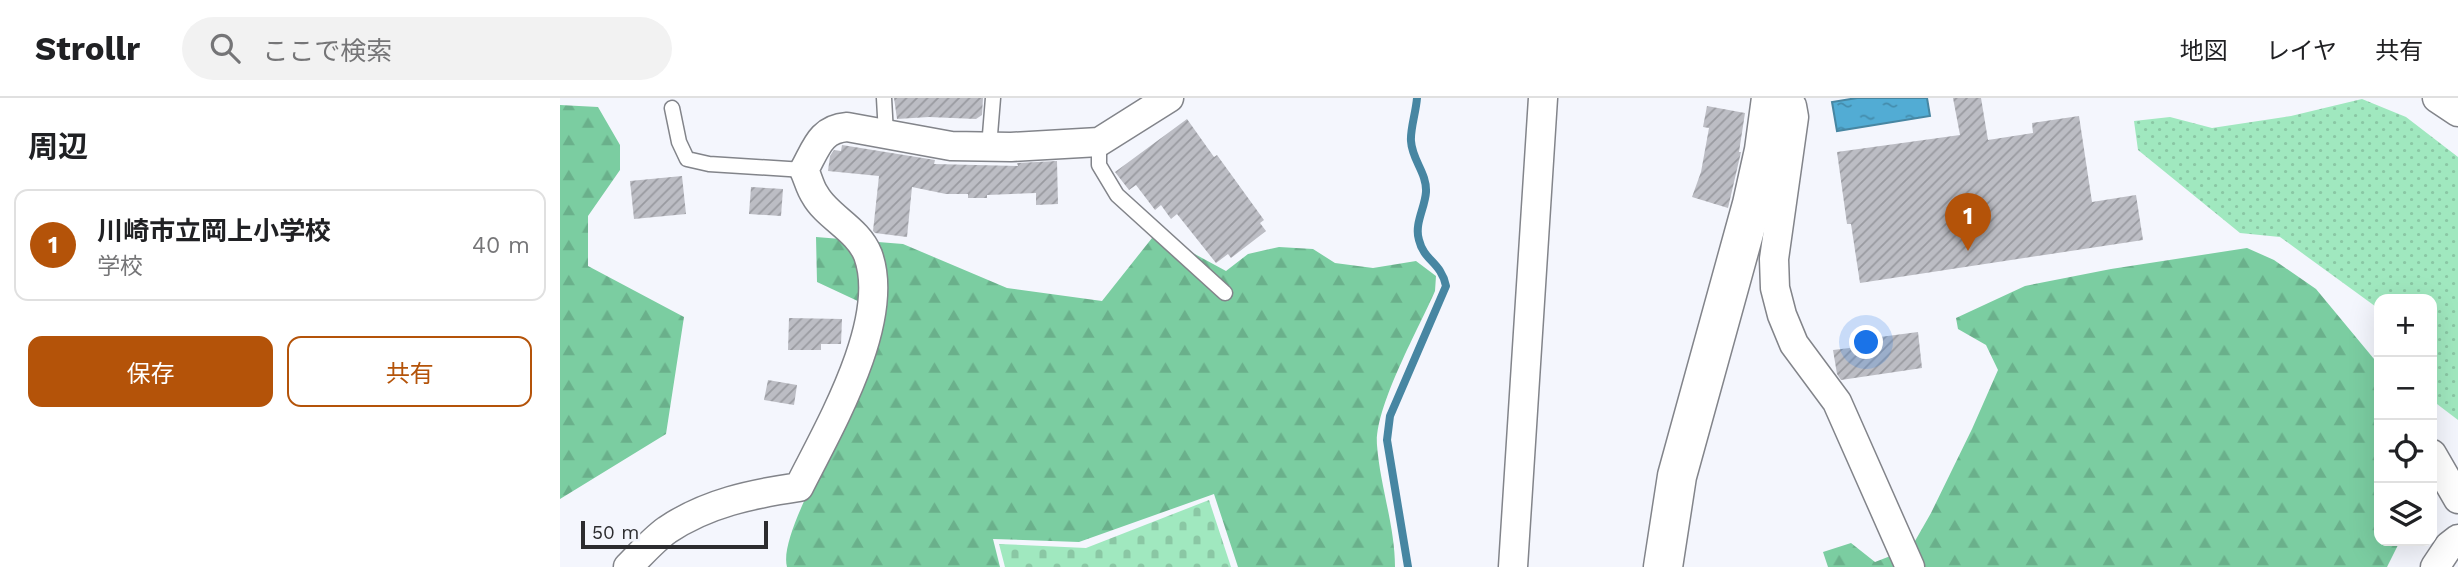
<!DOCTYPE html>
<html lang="ja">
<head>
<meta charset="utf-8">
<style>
	body { margin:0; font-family:"Work Sans","Noto Sans JP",sans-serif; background:#f2f2f2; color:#202124 }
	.controls { position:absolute; right:21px; bottom:21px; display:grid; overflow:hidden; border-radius:14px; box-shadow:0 7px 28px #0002 }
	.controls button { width:63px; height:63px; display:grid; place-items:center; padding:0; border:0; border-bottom:2px solid #e0e0e0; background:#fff; color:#202124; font:35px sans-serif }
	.scale { position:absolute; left:21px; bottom:18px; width:187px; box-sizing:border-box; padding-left:7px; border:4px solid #2c2c2f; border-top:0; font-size:19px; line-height:24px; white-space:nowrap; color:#2c2c2f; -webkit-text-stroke:5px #f4f6fd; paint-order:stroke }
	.you { position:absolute; left:1307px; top:245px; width:24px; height:24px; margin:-18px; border:5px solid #fff; border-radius:50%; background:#1a73e8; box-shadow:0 0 0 10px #1a73e833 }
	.badge { display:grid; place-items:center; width:46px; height:46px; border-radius:50%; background:#b45309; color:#fff; font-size:23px; font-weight:700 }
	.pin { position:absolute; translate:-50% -58px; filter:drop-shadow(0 2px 4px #0008) }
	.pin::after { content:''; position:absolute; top:37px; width:24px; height:21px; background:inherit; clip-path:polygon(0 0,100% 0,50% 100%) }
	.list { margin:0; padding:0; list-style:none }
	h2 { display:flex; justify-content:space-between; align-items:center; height:91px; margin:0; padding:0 28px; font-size:30px }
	h2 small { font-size:23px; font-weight:400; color:#757577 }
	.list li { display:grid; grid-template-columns:46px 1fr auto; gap:21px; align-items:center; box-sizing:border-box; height:112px; margin:0 14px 14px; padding:0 14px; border:2px solid #e0e0e0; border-radius:14px }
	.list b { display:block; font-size:26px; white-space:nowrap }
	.list p { margin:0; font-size:23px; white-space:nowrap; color:#757577 }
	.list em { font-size:23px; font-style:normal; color:#757577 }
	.actions { display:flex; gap:14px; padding:21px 28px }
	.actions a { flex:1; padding:16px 0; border:2px solid #b45309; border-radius:14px; text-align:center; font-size:24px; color:#b45309 }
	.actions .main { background:#b45309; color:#fff }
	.icon { flex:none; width:38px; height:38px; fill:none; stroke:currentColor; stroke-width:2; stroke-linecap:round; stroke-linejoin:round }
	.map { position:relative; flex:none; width:1898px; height:469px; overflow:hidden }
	header { display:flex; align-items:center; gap:42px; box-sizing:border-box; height:98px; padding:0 35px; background:#fff; border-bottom:2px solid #e0e0e0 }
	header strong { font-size:33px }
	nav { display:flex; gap:38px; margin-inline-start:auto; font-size:24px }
	.search { width:490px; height:63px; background:#f2f2f2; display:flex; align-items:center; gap:18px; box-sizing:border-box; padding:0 24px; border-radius:38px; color:#757577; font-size:26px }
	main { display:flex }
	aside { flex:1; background:#fff }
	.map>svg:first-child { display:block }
	.grass { fill:url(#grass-dots) }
	.forest { fill:url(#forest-firs) }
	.cemetery { fill:url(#cemetery-stones) }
	.water { fill:url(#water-ripples); stroke:#4786a2; stroke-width:2 }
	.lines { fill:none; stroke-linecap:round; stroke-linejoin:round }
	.stream { stroke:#4786a2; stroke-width:8 }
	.building { fill:url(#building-hatch) }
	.lane-casing { stroke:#82848a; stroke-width:17 }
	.street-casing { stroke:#82848a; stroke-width:31 }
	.secondary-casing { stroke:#82848a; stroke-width:41 }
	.lane { stroke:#fff; stroke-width:14 }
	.street { stroke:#fff; stroke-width:28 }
	.secondary { stroke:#fff; stroke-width:38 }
</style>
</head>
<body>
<header>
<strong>Strollr</strong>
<div class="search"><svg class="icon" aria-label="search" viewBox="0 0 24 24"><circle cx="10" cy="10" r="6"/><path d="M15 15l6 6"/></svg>ここで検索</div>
<nav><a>地図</a><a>レイヤ</a><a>共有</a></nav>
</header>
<main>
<aside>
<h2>周辺<small></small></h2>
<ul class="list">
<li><span class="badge">1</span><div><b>川崎市立岡上小学校</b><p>学校</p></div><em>40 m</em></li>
</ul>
<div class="actions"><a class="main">保存</a><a>共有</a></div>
</aside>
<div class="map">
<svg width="1898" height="469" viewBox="0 0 1898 469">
	<defs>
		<pattern id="grass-dots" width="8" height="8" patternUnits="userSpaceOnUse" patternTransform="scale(1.75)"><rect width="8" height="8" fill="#a0e8bf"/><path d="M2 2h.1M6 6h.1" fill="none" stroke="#8ac7a4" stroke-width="1.8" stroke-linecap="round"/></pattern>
		<pattern id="forest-firs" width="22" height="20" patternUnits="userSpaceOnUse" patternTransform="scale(1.75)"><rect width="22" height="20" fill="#7bcda1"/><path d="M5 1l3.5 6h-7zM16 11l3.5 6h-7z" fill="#6ab08b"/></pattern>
		<pattern id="cemetery-stones" width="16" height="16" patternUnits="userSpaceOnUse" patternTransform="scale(1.75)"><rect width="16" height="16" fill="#a0e8bf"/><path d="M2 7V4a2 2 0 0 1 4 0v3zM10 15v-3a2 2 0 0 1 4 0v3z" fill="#8ac7a4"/></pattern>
		<pattern id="water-ripples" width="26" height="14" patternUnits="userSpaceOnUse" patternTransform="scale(1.75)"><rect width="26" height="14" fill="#52acd4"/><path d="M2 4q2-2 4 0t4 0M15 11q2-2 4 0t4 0" fill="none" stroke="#448cac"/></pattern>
		<pattern id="building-hatch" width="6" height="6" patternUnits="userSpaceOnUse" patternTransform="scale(1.75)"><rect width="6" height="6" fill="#bcbdc4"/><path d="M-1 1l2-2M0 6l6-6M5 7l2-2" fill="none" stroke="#999aa0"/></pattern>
	</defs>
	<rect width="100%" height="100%" fill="#f4f6fd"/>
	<polygon class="grass" points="1802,1 1846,19 1898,59 1898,322 1877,306 1872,293 1872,201 1819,201 1819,211 1720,139 1680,135 1578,52 1574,23 1610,19 1652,30 1731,18"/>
	<g class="forest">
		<polygon points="0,7 38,9 60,47 60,72 28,118 28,168 124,219 106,336 0,401"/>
		<path d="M 596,135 L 666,173 L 688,156 L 719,149 L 753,151 L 775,165 L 813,170 L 856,163 L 876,178 L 875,193 C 859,230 814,310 817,347 C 820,388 835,428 835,469 L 678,469 L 654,396 L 519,444 L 433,441 L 440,469 L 227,469 C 219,440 267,360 280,330 C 295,293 305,251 317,212 L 257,184 L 256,139 L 343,146 L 447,190 L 542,203 Z"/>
		<polygon points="1687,150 1714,162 1756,191 1819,267 1819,443 1840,443 1827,469 1268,469 1263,454 1291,445 1315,464 1351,450 1371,415 1412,331 1438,272 1426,247 1398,231 1396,220 1465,188 1551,171"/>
	</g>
	<polygon class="cemetery" points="649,402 671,469 445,469 439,446 526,450"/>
	<polygon class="water" points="1297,0 1367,0 1370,18 1277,33 1272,4"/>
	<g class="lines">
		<path class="stream" d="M 848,469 L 827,342 L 830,318 L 886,188 C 881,164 864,163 859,142 C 854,126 865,110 866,94 C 867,75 852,62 851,43 C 850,32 856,14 857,0"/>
	</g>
	<g class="building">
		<polygon points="334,0 423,0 422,17 416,21 369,19 337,21"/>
		<polygon points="1393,0 1421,0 1428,42 1473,35 1472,25 1519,18 1532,104 1576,97 1583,142 1300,185 1291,126 1287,126 1277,54 1400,37"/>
		<polygon points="1147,8 1185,15 1179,54 1181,54 1168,110 1132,99 1141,74 1149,30 1143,29"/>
		<polygon points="627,21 654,59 657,57 704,122 700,125 706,133 671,160 668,156 656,165 617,116 611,121 601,107 595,112 576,87 569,92 555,74"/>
		<polygon points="282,47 375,62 374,66 458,68 457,65 497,63 498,106 476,107 476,95 427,97 427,100 408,100 408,96 386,96 352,89 347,139 315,135 313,133 319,78 268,73 270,58 274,52 281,53"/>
		<polygon points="122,78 126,116 74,121 70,83"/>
		<polygon points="191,89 223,91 221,118 189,116"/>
		<polygon points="229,220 282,221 281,246 261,246 261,252 228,252"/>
		<polygon points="1358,234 1362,270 1281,282 1277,276 1273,252 1306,248 1305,241"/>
		<polygon points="208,282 237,287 234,307 204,302"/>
	</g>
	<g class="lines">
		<defs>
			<g id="lane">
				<polyline points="324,0 326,36"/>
				<polyline points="112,10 119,44 127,61 149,66 244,72"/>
				<polyline points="539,44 539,67 557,97 665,195"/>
				<polyline points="429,49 433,0"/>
			</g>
			<g id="street">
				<polyline points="1223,0 1232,8 1234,19 1214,161 1215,190 1222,217 1234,246 1277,304 1350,469"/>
				<polyline points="1877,0 1898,14"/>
				<polyline points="1872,356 1898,401"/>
				<path d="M 68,469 C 80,457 93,442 107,432 C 147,405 192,396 239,389 C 268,331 332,223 308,157 C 298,131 267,119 255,97 C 250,90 248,80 244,72 C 256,51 260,31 287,29 L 391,48 L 451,49 L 539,44 L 609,0"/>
				<polyline points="953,469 983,0"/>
				<polyline points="1875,469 1889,448 1898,441"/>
			</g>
			<polyline id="secondary" points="1103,469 1117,378 1192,106 1204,52 1211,0"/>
		</defs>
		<use href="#lane" class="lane-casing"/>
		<use href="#street" class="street-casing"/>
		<use href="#secondary" class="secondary-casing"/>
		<use href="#lane" class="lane"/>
		<use href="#street" class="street"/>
		<use href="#secondary" class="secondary"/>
	</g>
</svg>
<div class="controls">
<button>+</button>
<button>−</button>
<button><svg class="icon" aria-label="locate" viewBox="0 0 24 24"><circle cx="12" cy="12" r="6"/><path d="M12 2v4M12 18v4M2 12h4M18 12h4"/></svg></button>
<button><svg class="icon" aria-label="layers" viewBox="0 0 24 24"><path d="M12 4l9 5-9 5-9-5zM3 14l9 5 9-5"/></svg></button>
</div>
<div class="scale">50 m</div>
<div class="you"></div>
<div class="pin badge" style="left:1408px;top:153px">1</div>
</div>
</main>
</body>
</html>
